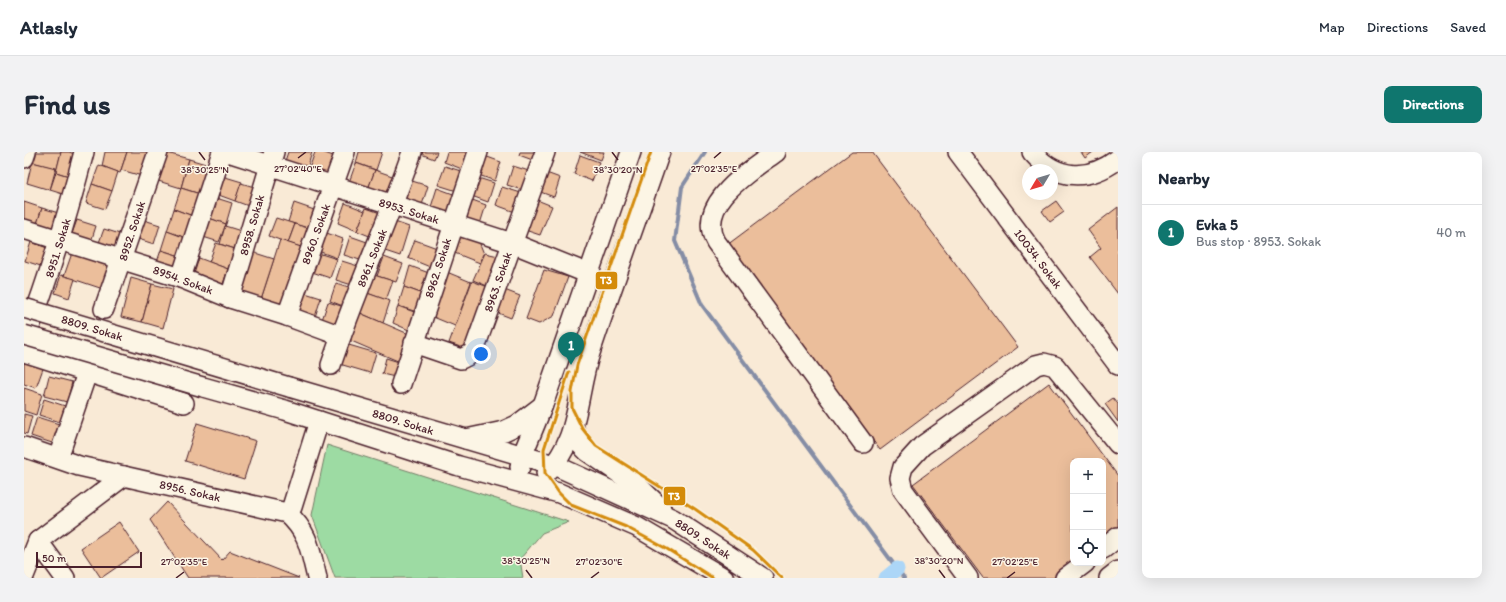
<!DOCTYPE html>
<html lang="en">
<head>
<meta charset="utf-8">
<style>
	body { margin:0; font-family:Itim,sans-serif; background:#f2f2f3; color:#1f2937 }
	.controls { position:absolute; right:12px; bottom:12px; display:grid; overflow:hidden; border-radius:8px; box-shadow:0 4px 16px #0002 }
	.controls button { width:36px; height:36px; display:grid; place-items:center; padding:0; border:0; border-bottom:1px solid #e0e1e3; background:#fff; color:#1f2937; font:20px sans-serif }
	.compass { position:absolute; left:998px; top:12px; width:36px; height:36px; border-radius:50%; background:#fff; box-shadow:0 4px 16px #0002; rotate:232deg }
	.scale { position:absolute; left:12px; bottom:10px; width:106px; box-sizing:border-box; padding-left:4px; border:2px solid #4a1f2b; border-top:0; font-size:11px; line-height:14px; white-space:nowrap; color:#4a1f2b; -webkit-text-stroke:3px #fcf5e5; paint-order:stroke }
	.you { position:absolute; left:457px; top:202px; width:14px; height:14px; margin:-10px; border:3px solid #fff; border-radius:50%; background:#1a73e8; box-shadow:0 0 0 6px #1a73e833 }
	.badge { display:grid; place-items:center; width:26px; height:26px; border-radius:50%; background:#0f766e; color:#fff; font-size:13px; font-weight:700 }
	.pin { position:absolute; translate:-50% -33px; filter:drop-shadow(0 1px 2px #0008) }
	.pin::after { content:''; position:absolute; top:21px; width:14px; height:12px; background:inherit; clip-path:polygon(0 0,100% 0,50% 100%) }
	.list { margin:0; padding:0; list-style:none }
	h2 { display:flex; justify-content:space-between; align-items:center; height:52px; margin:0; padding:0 16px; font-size:17px }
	h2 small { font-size:13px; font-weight:400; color:#747a83 }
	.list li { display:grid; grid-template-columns:26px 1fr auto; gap:12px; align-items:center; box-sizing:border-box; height:56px; padding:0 16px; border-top:1px solid #e0e1e3 }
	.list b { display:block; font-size:15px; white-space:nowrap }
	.list p { margin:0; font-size:13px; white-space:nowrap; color:#747a83 }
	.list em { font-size:13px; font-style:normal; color:#747a83 }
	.icon { flex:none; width:22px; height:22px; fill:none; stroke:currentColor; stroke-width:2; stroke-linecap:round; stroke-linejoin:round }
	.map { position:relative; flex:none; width:1094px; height:426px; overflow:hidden; border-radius:8px }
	header { display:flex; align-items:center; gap:24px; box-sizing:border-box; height:56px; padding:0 20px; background:#fff; border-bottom:1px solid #e0e1e3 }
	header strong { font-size:19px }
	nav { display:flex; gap:22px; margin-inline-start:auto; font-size:14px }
	.intro { display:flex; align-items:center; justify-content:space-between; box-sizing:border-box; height:96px; padding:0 24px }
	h1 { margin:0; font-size:28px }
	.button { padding:10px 18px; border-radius:8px; background:#0f766e; color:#fff; font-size:14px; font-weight:700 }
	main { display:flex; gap:24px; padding:0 24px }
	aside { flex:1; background:#fff; border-radius:8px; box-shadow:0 4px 16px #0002 }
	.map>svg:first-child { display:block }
	.grass { fill:#9ddba3; stroke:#747d67 }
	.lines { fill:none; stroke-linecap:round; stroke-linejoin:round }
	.stream { stroke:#858da5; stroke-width:4 }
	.canal { stroke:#acd6f7; stroke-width:15 }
	.building { fill:#ebbe9b; stroke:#4a1f2b }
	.minor-casing { stroke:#4a1f2b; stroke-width:22 }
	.minor { stroke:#fcf5e5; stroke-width:19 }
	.minor-bridge-casing { stroke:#4a1f2b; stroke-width:22; stroke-linecap:butt }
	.minor-bridge { stroke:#fcf5e5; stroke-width:19 }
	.tram-1-casing { stroke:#fcf5e5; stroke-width:6 }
	.tram-1 { stroke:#d48b09; stroke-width:3 }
	.ticks { fill:none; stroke:#4a1f2b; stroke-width:1.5 }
	.labels { text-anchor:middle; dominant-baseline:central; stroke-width:3; stroke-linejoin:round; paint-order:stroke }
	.street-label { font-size:12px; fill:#4a1f2b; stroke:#fcf5e5 }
	.ticks-label { font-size:10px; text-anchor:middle; fill:#4a1f2b; stroke:#fcf5e5; stroke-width:3; stroke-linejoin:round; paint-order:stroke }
	.line-badge { stroke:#fcf5e5; stroke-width:1.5 }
	.badge-label { font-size:11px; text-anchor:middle; font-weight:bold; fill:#fff }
</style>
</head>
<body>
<header>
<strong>Atlasly</strong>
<nav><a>Map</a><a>Directions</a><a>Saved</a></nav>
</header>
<div class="intro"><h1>Find us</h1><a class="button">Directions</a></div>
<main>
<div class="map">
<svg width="1094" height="426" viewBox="0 0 1094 426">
	<rect width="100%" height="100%" fill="#f9ead6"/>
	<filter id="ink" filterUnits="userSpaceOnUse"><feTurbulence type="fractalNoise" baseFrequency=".025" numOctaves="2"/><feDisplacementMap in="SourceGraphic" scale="8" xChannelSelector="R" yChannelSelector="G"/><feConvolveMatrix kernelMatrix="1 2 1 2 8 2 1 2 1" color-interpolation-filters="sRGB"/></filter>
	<g filter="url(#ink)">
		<polygon class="grass" points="303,293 545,370 518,381 496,407 499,426 311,426 288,363"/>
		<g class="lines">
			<polyline class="stream" points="681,0 658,35 651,89 678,153 880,426"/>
			<polyline class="canal" points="862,426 873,417"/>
		</g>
		<g class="building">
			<polygon points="11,0 37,0 33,17 8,10"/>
			<polygon points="37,0 45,0 57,4 51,26 32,20"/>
			<polygon points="81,0 103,0 96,21 78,14"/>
			<polygon points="103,0 125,0 118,24 97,18"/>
			<polygon points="139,0 165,7 157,36 131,28"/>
			<polygon points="264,0 288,0 283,17 261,9"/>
			<polygon points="291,0 298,0 312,5 305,24 285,17"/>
			<polygon points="335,0 358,0 352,18 332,11"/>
			<polygon points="392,0 413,0 410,7"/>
			<polygon points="423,0 444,0 438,17 420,10"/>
			<polygon points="496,0 517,0 514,10 495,3"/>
			<polygon points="556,0 580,0 577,8"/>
			<polygon points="828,0 848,0 994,195 856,298 703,93"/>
			<polygon points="1057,0 1069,0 1061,6"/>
			<polygon points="458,3 477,10 471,29 452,22"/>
			<polygon points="556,3 575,10 568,29 550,22"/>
			<polygon points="165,7 185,13 176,42 157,36"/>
			<polygon points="8,10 32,16 26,38 3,31"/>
			<polygon points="332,11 351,18 343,40 324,33"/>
			<polygon points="75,13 94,20 88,39 68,32"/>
			<polygon points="421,14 440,20 433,39 414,33"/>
			<polygon points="489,14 508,20 502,39 483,33"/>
			<polygon points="351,18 374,26 366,47 343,40"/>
			<polygon points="517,19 536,26 530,45 511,38"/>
			<polygon points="32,20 51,26 45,44 26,38"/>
			<polygon points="198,24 218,30 211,49 192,42"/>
			<polygon points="451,25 470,31 464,50 445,43"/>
			<polygon points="385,28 404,34 398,53 379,46"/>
			<polygon points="217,31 237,37 230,56 211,49"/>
			<polygon points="68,32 88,39 81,57 62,51"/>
			<polygon points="478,35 497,41 491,60 472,53"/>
			<polygon points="157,36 176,42 169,64 150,57"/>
			<polygon points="413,36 432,43 425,61 407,55"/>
			<polygon points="189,45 208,51 202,72 182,65"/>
			<polygon points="443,46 462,53 456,72 437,65"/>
			<polygon points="508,46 528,54 516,83 498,77"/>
			<polygon points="1032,49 1040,60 1026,70 1018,59"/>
			<polygon points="0,50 18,56 12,75 0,71"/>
			<polygon points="270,51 296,60 290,78 264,70"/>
			<polygon points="321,51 341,59 333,79 314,71"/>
			<polygon points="1094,55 1094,142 1066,105 1077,96 1064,78"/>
			<polygon points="18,56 38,62 31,81 12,75"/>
			<polygon points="342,56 362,63 353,87 333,79"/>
			<polygon points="150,57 169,64 162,86 143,79"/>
			<polygon points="182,65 202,72 195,90 176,84"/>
			<polygon points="252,66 271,72 264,91 245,84"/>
			<polygon points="117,67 136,73 130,92 111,86"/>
			<polygon points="53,68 72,74 66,93 46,87"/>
			<polygon points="368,69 385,75 376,104 358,98"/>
			<polygon points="271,72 290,78 283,97 264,91"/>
			<polygon points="201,74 217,79 211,97 196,92"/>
			<polygon points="80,77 99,83 92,102 73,96"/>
			<polygon points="430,78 454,87 460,102 456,111 423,98"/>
			<polygon points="143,79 162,86 156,104 137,98"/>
			<polygon points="300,80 319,87 313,106 294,99"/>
			<polygon points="326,84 346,91 339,109 320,103"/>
			<polygon points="256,88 283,97 264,156 237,147"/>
			<polygon points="391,88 413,96 406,115 384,106"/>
			<polygon points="7,90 26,97 20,115 1,109"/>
			<polygon points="192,91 211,97 204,117 185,110"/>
			<polygon points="137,98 156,104 150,123 131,116"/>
			<polygon points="228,100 250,107 237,147 215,139"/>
			<polygon points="48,101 93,116 85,139 40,124"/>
			<polygon points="294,101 313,107 306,126 288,120"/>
			<polygon points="461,101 479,105 468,136 449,128"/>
			<polygon points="360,105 379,112 372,130 353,124"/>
			<polygon points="175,106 204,117 198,135 169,125"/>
			<polygon points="318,109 337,115 331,134 312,128"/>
			<polygon points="386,114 405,121 399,142 380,135"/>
			<polygon points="418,118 447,130 431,174 402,162"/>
			<polygon points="520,118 544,125 530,164 515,172 502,167"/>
			<polygon points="37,123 51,127 45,146 31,141"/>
			<polygon points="350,123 369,129 362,148 343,141"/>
			<polygon points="107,126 128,132 118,170 97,165"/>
			<polygon points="448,129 467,136 445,198 425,191"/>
			<polygon points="312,131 331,137 324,156 306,149"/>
			<polygon points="128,132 149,137 139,176 118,170"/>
			<polygon points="380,135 399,142 393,160 374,154"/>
			<polygon points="478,137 496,144 487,166 469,159"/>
			<polygon points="278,140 297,146 291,165 272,159"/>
			<polygon points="343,141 366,149 359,171 336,161"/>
			<polygon points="304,150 324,156 317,175 298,168"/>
			<polygon points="374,154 393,161 387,179 369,171"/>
			<polygon points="336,161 387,183 376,210 325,188"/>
			<polygon points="318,191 352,201 346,221 312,211"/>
			<polygon points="0,204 21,211 12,236 0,232"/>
			<polygon points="362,206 375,210 371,225 358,222"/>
			<polygon points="25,224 48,230 43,250 20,244"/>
			<polygon points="1025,231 1094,324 1094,381 1079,392 1079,309 1049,309 1049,411 1033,426 959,426 889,332"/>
			<polygon points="0,236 18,242 12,263 0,259"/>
			<polygon points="1089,246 1094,252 1094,270 1081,252"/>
			<polygon points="20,247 41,254 36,270 15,263"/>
			<polygon points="0,262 8,264 3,282 0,281"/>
			<polygon points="13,265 35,272 28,291 7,284"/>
			<polygon points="173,271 232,289 220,327 161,309"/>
			<polygon points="143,350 198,408 206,399 275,426 164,426 126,368"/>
			<polygon points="95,370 115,400 77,426 57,396"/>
		</g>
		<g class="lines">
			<defs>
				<g id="minor">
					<polyline points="204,0 488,91 565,122"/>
					<path d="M 752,0 C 726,19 671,52 692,90 L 839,291"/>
					<polyline points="934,0 1094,213"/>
					<path d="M 1008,0 C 1033,29 1065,29 1094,7"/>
					<polyline points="0,6 2,0"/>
					<polyline points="0,77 157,126 206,146 263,164 317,184"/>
					<polyline points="157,126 198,0"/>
					<polyline points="206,146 250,0"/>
					<polyline points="80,157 134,0"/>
					<polyline points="263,164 321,0"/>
					<path d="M 0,190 C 25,127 43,65 60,0"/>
					<polyline points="390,191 437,207 449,201 521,0"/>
					<polyline points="0,200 160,251"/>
					<path d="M 307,213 C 331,141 363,72 388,0"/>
					<polyline points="377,232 454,0"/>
					<polyline points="179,235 261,258 435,314 535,341 613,375 700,426"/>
					<polyline points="265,235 530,313 649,367 739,426"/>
					<polyline points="550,277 556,292 564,300 615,335 637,356"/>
					<polyline points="442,287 480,279 493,273 518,254"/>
					<path d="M 0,295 L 55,314 L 263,361 C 285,381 286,398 293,426"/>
					<polyline points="34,306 63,221"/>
					<polyline points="496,315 498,304 519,253 607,0"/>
					<path d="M 522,321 C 556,289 552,243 566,201 C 588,134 613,67 636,0"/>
					<polyline points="263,361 268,355 295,269"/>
					<polyline points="14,389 41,426"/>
					<polyline points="1079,397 1094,385"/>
					<polyline points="0,424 14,389 100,324"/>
					<polyline points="944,426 879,338 876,326 879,315 898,294 1012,213 1020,211 1031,214 1094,292"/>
					<polyline points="1041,426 1061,411"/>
					<polyline points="1085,426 1094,419"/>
				</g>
			</defs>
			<use href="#minor" class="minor-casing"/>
			<use href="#minor" class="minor"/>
			<defs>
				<g id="minor-bridge">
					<polyline points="0,156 265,235"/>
					<polyline points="0,183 179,235"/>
				</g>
			</defs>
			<use href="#minor-bridge" class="minor-bridge-casing"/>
			<use href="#minor-bridge" class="minor-bridge"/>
			<defs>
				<g id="tram-1">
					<polyline points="627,0 553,213 548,240 548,256 558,276 572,294 671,357 729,398 758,426"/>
					<polyline points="545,220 520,297 521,321 535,341 547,353 602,375 643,397 689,426"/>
				</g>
			</defs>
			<use href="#tram-1" class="tram-1-casing"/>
			<use href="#tram-1" class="tram-1"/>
		</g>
	</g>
	<path class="ticks" d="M 175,0 L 181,8M 588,0 L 594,8M 274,6 L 282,0M 690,6 L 697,0M 502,418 L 508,426M 915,418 L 921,426M 152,426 L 160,420M 567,426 L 575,420M 983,426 L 991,420"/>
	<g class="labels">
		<g class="street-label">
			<text transform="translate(385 59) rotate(17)">8953. Sokak</text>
			<text transform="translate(228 73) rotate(-74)">8958. Sokak</text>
			<text transform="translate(108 79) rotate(-72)">8952. Sokak</text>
			<text transform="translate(292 82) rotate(-70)">8960. Sokak</text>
			<text transform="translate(34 96) rotate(-73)">8951. Sokak</text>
			<text transform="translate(348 106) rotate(-68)">8961. Sokak</text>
			<text transform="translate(1014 107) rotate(53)">10034. Sokak</text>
			<text transform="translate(414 116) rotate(-72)">8962. Sokak</text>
			<text transform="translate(159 128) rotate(20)">8954. Sokak</text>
			<text transform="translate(474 130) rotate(-71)">8963. Sokak</text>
			<text transform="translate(68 176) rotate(17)">8809. Sokak</text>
			<text transform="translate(379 270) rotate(17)">8809. Sokak</text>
			<text transform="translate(166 339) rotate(13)">8956. Sokak</text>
			<text transform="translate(679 387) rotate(33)">8809. Sokak</text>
		</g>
	</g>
	<g class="ticks-label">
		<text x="274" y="20">27°02'40"E</text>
		<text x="690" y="20">27°02'35"E</text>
		<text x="181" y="21">38°30'25"N</text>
		<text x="594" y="21">38°30'20"N</text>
		<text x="502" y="412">38°30'25"N</text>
		<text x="915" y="412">38°30'20"N</text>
		<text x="160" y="413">27°02'35"E</text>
		<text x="575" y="413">27°02'30"E</text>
		<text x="991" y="413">27°02'25"E</text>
	</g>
	<g class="line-badge">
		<rect x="571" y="119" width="23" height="19" rx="4" fill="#d48b09"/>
		<rect x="639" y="334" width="23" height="20" rx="4" fill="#d48b09"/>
	</g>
	<g class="badge-label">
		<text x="582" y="132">T3</text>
		<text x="650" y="348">T3</text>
	</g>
</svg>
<div class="controls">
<button>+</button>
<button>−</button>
<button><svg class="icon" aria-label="locate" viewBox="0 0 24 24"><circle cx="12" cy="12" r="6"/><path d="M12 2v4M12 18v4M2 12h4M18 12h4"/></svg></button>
</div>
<svg class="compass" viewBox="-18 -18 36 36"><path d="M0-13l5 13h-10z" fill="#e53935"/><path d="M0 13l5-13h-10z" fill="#747a83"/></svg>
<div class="scale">50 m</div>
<div class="you"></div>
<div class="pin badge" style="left:547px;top:213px">1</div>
</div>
<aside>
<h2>Nearby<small></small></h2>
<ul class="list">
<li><span class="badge">1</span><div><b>Evka 5</b><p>Bus stop · 8953. Sokak</p></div><em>40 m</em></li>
</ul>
</aside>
</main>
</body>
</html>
